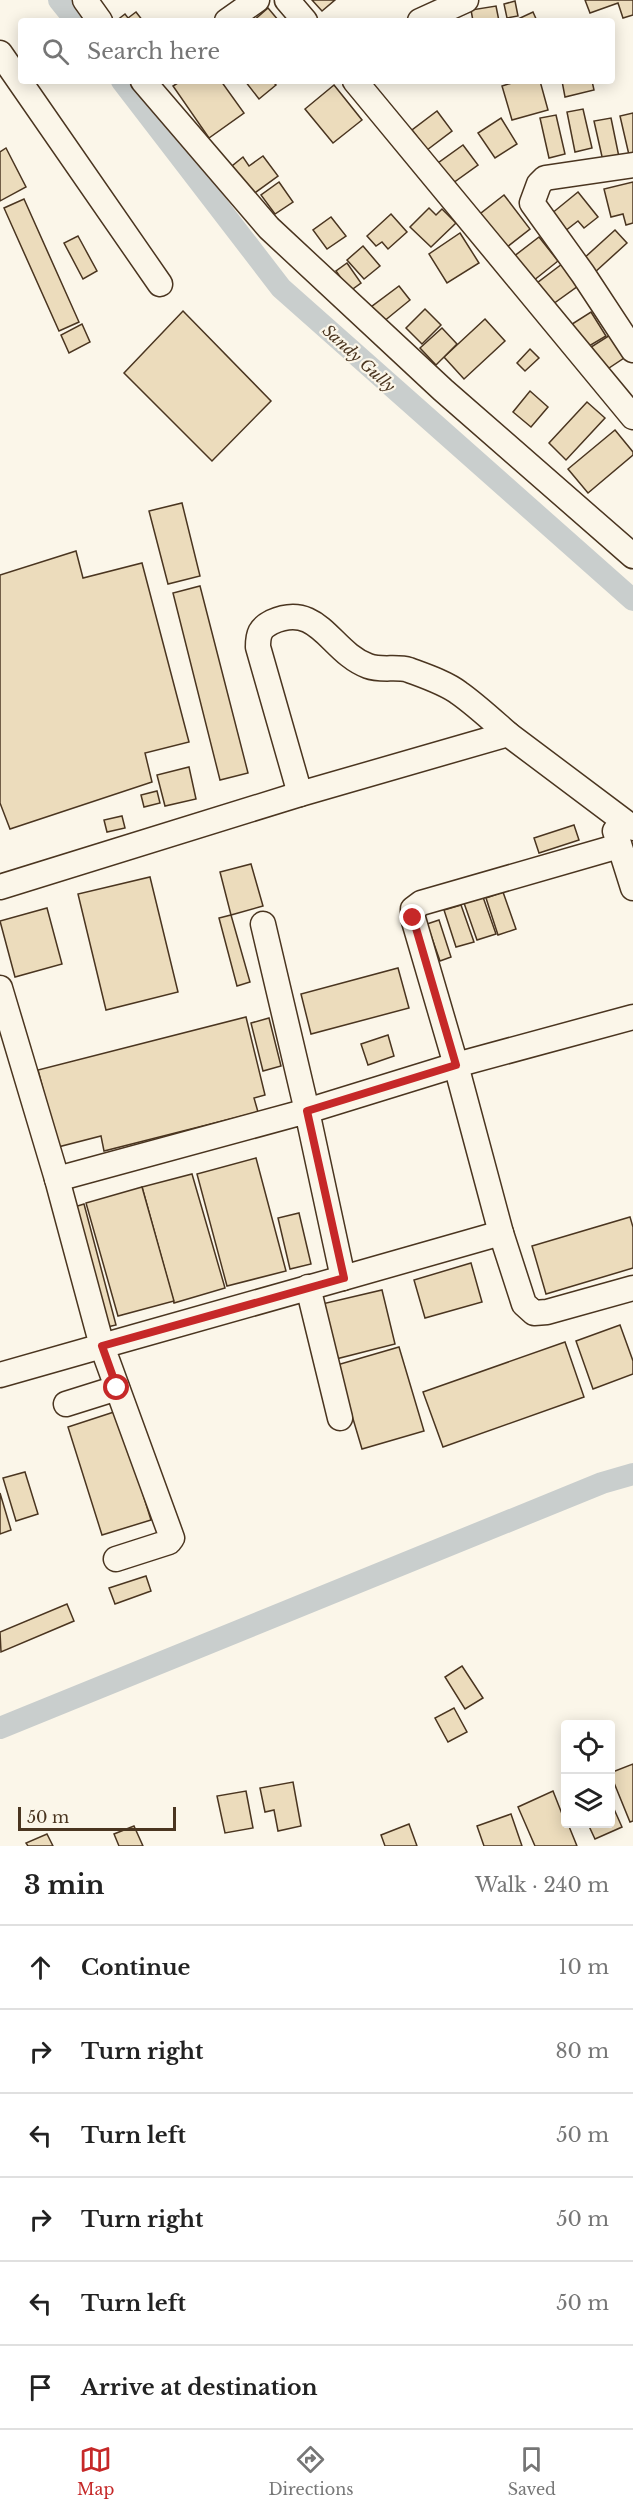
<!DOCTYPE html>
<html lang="en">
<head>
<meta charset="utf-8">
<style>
	body { margin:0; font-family:"Libre Baskerville",serif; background:#f2f2f2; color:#222 }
	.controls { position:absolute; right:18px; bottom:18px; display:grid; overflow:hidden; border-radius:6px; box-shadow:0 3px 15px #0003 }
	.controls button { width:54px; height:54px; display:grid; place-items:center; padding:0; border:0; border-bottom:2px solid #e0e0e0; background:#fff; color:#222; font:30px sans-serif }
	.scale { position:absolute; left:18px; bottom:15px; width:158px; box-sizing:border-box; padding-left:6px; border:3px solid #4a3520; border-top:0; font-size:16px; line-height:21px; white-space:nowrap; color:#4a3520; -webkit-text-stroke:4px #fbf6e9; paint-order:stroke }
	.stop { position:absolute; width:18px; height:18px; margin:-14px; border:4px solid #c62828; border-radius:50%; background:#fff }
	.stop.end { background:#c62828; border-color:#fff; box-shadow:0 2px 6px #0008 }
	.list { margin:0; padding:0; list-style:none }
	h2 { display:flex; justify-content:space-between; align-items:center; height:78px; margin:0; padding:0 24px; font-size:26px }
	h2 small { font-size:20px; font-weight:400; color:#767676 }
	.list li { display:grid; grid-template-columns:39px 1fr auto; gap:18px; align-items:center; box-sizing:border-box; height:84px; padding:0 24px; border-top:2px solid #e0e0e0 }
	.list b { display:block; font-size:22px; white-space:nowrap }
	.list em { font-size:20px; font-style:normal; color:#767676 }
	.icon { flex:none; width:33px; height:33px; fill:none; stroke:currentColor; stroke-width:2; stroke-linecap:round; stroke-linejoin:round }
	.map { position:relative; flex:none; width:633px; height:1846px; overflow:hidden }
	.search { position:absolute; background:#fff; box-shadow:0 3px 15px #0003; left:18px; right:18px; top:18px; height:66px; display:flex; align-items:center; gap:15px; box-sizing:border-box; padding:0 21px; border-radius:6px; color:#767676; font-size:22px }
	.sheet { height:582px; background:#fff }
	nav { display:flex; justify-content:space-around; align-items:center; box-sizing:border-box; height:84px; border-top:2px solid #e0e0e0; background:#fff; font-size:16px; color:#767676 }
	nav a { display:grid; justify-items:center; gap:3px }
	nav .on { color:#c62828 }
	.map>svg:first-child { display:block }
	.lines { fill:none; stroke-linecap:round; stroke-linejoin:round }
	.canal { stroke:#c9cecd; stroke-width:22 }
	.building { fill:#ecdcbc; stroke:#4a3520; stroke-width:1.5 }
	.minor-casing { stroke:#4a3520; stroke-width:27 }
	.minor { stroke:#fbf6e9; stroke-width:24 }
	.route { stroke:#c62828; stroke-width:8 }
	.labels { text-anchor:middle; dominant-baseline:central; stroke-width:4.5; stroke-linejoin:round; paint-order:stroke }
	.water-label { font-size:16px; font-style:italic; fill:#4a3520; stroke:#fbf6e9 }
</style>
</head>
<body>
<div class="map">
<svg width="633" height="1846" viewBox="0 0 633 1846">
	<rect width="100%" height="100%" fill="#fbf6e9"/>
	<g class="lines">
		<g class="canal">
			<polyline points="59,0 76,21"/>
			<polyline points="122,81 281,288 633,600"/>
			<polyline points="0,1728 602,1483 633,1474"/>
		</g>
	</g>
	<g class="building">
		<polygon points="312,0 335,0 322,11"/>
		<polygon points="585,0 633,0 633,15 623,18 618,3 590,13"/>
		<polygon points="515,1 518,16 507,18 504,4"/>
		<polygon points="496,6 499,21 473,21 471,10"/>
		<polygon points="268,8 279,21 253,21"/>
		<polygon points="136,12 143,21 116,21 125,14 128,18"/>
		<polygon points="533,12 537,21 518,21 518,19"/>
		<polygon points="181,81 221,81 244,113 209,138 173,86"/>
		<polygon points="245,81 272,81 276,85 259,99"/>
		<polygon points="518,81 540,81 548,110 512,120 502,86"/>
		<polygon points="562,81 592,81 594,90 565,97"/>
		<polygon points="334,85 362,120 333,143 305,109"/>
		<polygon points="583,109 592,148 575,152 567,112"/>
		<polygon points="437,111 452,131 427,150 412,130"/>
		<polygon points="633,113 633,155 629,155 620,116"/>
		<polygon points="556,115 565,154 549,158 540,118"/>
		<polygon points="501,118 517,144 495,158 478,133"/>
		<polygon points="611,118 619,157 603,161 594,121"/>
		<polygon points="463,145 478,165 453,183 438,163"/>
		<polygon points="6,148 26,187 0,201 0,152"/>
		<polygon points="263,156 278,176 252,195 232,166 243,157 249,166"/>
		<polygon points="279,182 293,202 275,214 261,195"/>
		<polygon points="633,182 633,223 626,225 623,214 611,217 604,189"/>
		<polygon points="578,192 598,217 584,228 578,221 565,231 551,214"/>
		<polygon points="504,195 530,229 502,251 476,217"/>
		<polygon points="24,199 79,322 59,331 4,208"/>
		<polygon points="429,208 436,215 442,209 456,223 431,247 410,227"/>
		<polygon points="391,214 407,232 388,249 382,242 376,246 367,236"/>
		<polygon points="331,217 346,236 327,249 313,230"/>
		<polygon points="615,230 627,243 594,273 582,260"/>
		<polygon points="460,233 479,263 447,283 429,254"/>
		<polygon points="78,236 97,271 83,279 64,243"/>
		<polygon points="539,237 558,261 533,281 513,257"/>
		<polygon points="363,246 380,266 364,279 347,260"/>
		<polygon points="347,263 361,283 350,291 336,271"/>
		<polygon points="562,264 578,286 553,304 537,283"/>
		<polygon points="399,286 410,300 383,322 371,307"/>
		<polygon points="425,309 441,325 422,344 406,328"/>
		<polygon points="183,311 271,401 212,461 124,373"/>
		<polygon points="591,312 606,336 584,349 569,326"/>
		<polygon points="485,319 505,341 464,379 444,357"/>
		<polygon points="82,324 90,342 69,353 61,335"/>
		<polygon points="442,328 457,344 436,365 420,348"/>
		<polygon points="610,335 624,358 603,372 588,349"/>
		<polygon points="530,349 539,358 525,371 517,363"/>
		<polygon points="530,391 548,407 531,427 513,412"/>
		<polygon points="587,402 605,418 566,460 549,443"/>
		<polygon points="615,430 633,452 633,455 588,493 568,469"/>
		<polygon points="182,503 200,576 168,584 149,511"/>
		<polygon points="76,551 83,578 142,563 189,742 145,753 152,782 10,829 0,803 0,575"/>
		<polygon points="200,586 248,773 220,780 173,593"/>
		<polygon points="189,767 196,799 165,806 157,775"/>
		<polygon points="157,791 160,803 144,807 141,795"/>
		<polygon points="122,816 125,828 107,832 104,820"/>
		<polygon points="574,825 579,840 539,853 534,838"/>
		<polygon points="251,864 263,906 231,915 220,872"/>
		<polygon points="150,877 178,992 106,1010 78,894"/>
		<polygon points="503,892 516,929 498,935 486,898"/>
		<polygon points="483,897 496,934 477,940 464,903"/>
		<polygon points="461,905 474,942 456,947 444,910"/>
		<polygon points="47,908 62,964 15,977 0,921"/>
		<polygon points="231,915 250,982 237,986 219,918"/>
		<polygon points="439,920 451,957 440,961 427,924"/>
		<polygon points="398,968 409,1008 311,1034 301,994"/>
		<polygon points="246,1017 265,1095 254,1098 258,1112 104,1151 101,1136 58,1147 38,1070"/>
		<polygon points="269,1018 281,1066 263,1071 251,1023"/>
		<polygon points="388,1035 394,1056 368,1065 361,1044"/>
		<polygon points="256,1158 286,1271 227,1286 197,1174"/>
		<polygon points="192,1174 225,1288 174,1303 142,1187"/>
		<polygon points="142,1187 174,1301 118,1316 86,1203"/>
		<polygon points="84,1204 116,1325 103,1328 71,1208"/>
		<polygon points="299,1213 311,1264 290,1269 278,1218"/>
		<polygon points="630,1217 633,1227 633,1268 546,1294 532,1246"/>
		<polygon points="471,1263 482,1302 425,1318 414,1280"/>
		<polygon points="382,1290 395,1344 336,1359 322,1304"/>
		<polygon points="620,1325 633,1361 633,1374 593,1389 576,1341"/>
		<polygon points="565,1342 584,1397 443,1447 423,1392"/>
		<polygon points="399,1347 424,1431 362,1449 337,1365"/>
		<polygon points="117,1411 151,1520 102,1535 68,1427"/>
		<polygon points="25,1472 38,1514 16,1521 3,1478"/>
		<polygon points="0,1493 11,1530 0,1534"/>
		<polygon points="146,1576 151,1591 115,1604 109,1588"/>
		<polygon points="67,1604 74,1621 1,1652 0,1632"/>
		<polygon points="462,1666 483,1698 465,1709 445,1677"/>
		<polygon points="454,1708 467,1732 448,1742 435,1718"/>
		<polygon points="633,1764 633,1821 630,1822 610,1773"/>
		<polygon points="293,1782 301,1826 278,1831 274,1810 265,1812 260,1788"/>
		<polygon points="246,1791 253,1828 225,1833 217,1796"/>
		<polygon points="553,1791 566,1824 568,1824 577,1846 535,1846 518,1807"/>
		<polygon points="610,1800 622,1827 595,1839 588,1824 610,1824"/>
		<polygon points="511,1814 522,1846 484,1846 477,1826"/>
		<polygon points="409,1824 417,1846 385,1846 381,1835"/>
		<polygon points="134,1826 143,1846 119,1846 114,1834"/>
		<polygon points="47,1834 53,1846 28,1846 26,1843"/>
	</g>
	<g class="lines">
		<defs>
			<g id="minor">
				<polyline points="85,0 100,21"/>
				<polyline points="287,0 305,21"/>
				<polyline points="227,21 257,0"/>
				<polyline points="420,21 466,0"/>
				<polyline points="0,53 160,284"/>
				<polyline points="143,81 269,228 443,390 633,556"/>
				<polyline points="355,81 633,417"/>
				<polyline points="633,165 545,178 539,184 532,203 583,274 633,350"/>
				<path d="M 300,794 L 258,647 C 258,634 260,628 272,622 C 319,601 330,652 368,666 C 381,671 397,666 409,670 C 425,676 446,683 459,693 C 476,705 492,720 508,734"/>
				<polyline points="615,831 633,888"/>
				<polyline points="0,887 300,794 508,734 633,828"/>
				<polyline points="263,924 307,1111 456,1065 633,1017"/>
				<polyline points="0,988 57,1179 102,1346 0,1375"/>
				<polyline points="57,1179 307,1111 343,1278 501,1233 524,1304 534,1313 547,1312 633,1288"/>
				<polyline points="501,1233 456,1065 413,918 413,909 421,903 619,846"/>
				<polyline points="308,1287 340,1418"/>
				<polyline points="66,1404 117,1388"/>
				<polyline points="116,1559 169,1542 172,1538 102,1346 343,1278"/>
			</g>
		</defs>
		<use href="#minor" class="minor-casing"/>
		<use href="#minor" class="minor"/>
	</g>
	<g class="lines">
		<polyline class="route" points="117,1388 102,1346 344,1278 307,1111 456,1065 413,918"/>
	</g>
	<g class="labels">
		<g class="water-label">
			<text transform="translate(359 358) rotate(42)">Sandy Gully</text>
		</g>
	</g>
</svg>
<div class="controls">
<button><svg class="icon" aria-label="locate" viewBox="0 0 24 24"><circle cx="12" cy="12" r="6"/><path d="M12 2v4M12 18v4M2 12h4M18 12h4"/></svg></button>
<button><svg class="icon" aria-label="layers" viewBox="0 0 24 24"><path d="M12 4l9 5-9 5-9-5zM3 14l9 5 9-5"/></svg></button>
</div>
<div class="scale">50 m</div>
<div class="stop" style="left:117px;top:1388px"></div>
<div class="stop end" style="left:413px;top:918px"></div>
<div class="search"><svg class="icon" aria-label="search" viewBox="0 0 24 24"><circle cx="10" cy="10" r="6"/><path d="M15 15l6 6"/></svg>Search here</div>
</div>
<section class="sheet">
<h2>3 min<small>Walk · 240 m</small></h2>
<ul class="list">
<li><svg class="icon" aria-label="ahead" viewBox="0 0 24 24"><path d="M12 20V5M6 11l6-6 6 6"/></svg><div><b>Continue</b></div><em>10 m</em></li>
<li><svg class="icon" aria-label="right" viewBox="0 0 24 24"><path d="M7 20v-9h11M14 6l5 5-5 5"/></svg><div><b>Turn right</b></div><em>80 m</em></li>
<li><svg class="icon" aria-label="left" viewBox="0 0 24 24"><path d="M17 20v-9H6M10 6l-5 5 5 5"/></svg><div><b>Turn left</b></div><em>50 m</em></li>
<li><svg class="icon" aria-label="right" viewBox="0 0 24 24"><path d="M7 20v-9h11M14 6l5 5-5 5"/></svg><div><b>Turn right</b></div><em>50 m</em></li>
<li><svg class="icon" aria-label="left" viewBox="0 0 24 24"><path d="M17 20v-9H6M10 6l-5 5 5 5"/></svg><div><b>Turn left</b></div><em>50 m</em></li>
<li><svg class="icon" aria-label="arrive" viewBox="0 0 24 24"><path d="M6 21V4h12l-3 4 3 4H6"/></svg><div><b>Arrive at destination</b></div></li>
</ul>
</section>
<nav>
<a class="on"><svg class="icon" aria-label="map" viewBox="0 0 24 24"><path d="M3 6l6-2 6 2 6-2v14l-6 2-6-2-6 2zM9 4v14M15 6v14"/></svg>Map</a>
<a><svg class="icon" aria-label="directions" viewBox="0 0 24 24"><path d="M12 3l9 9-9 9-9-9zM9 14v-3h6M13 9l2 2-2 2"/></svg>Directions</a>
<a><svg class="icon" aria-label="saved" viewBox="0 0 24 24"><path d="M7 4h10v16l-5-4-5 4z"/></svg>Saved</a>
</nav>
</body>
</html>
